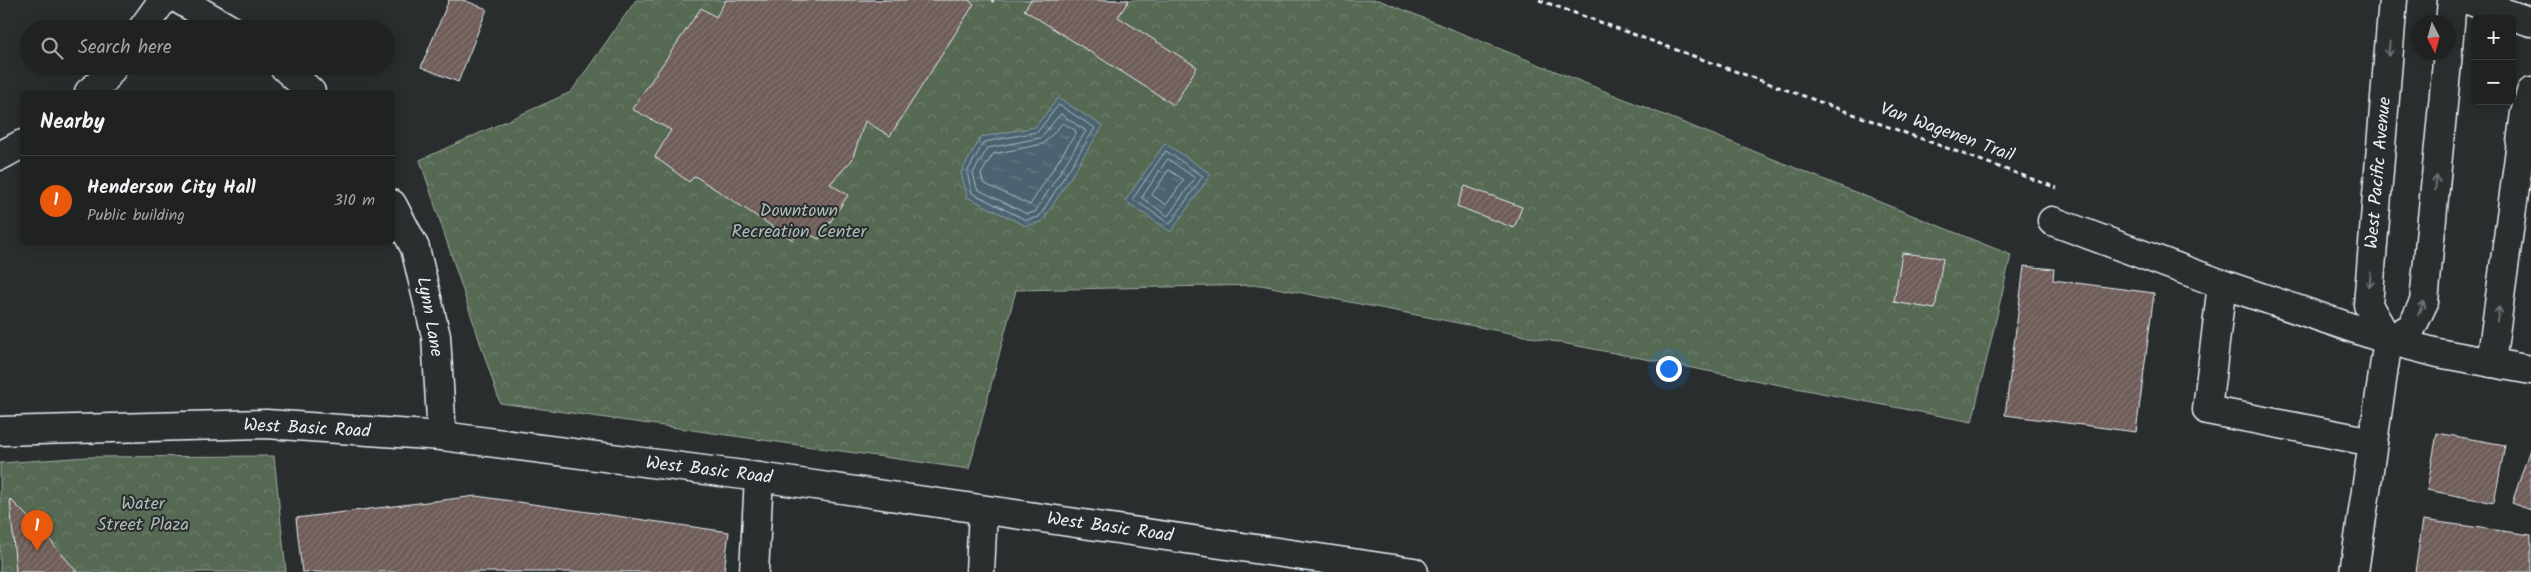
<!DOCTYPE html>
<html lang="en">
<head>
<meta charset="utf-8">
<style>
	body { margin:0; font-family:Kalam,sans-serif; background:#282a2a; color:#f1f3f6 }
	.controls { position:absolute; right:15px; top:15px; display:grid; overflow:hidden; border-radius:8px; box-shadow:0 2px 12px #0003 }
	.controls button { width:45px; height:45px; display:grid; place-items:center; padding:0; border:0; border-bottom:1px solid #3d3f40; background:#202222; color:#f1f3f6; font:25px sans-serif }
	.compass { position:absolute; left:2411px; top:15px; width:45px; height:45px; border-radius:50%; background:#202222; box-shadow:0 2px 12px #0003; rotate:174deg }
	.you { position:absolute; left:1668px; top:368px; width:18px; height:18px; margin:-12px; border:4px solid #fff; border-radius:50%; background:#1a73e8; box-shadow:0 0 0 8px #1a73e833 }
	.badge { display:grid; place-items:center; width:32px; height:32px; border-radius:50%; background:#ea580c; color:#fff; font-size:16px; font-weight:700 }
	.pin { position:absolute; translate:-50% -41px; filter:drop-shadow(0 1px 2px #0008) }
	.pin::after { content:''; position:absolute; top:26px; width:18px; height:15px; background:inherit; clip-path:polygon(0 0,100% 0,50% 100%) }
	.list { margin:0; padding:0; list-style:none }
	h2 { display:flex; justify-content:space-between; align-items:center; height:65px; margin:0; padding:0 20px; font-size:21px }
	h2 small { font-size:16px; font-weight:400; color:#a2a4a5 }
	.list li { display:grid; grid-template-columns:32px 1fr auto; gap:15px; align-items:center; box-sizing:border-box; height:90px; padding:0 20px; border-top:1px solid #3d3f40 }
	.list b { display:block; font-size:19px; white-space:nowrap }
	.list p { margin:0; font-size:16px; white-space:nowrap; color:#a2a4a5 }
	.list em { font-size:16px; font-style:normal; color:#a2a4a5 }
	.icon { flex:none; width:28px; height:28px; fill:none; stroke:currentColor; stroke-width:2; stroke-linecap:round; stroke-linejoin:round }
	.map { position:relative; flex:none; width:2531px; height:572px; overflow:hidden }
	.search { position:absolute; background:#202222; box-shadow:0 2px 12px #0003; left:20px; top:20px; width:375px; height:55px; display:flex; align-items:center; gap:12px; box-sizing:border-box; padding:0 18px; border-radius:28px; color:#a2a4a5; font-size:19px }
	.panel { position:absolute; background:#202222; box-shadow:0 2px 12px #0003; left:20px; top:90px; width:375px; height:155px; border-radius:8px }
	.map>svg:first-child { display:block }
	.forest { fill:url(#forest-crowns); stroke:#9fada6 }
	.water { fill:url(#water-ripples); stroke:#8a9ca6 }
	.lines { fill:none; stroke-linecap:round; stroke-linejoin:round }
	.shore { stroke:#a9b9c2; stroke-width:1 }
	.building { fill:url(#building-hatch); stroke:#e8f1f8 }
	.minor-casing { stroke:#e8f1f8; stroke-width:31 }
	.major-casing { stroke:#e8f1f8; stroke-width:31 }
	.path { stroke:#e8f1f8; stroke-width:3; stroke-dasharray:5 4; stroke-linecap:butt }
	.minor { stroke:#2a2d2e; stroke-width:28 }
	.major { stroke:#2a2d2e; stroke-width:28 }
	.oneway { stroke:#6c7275 }
	.labels { text-anchor:middle; dominant-baseline:central; stroke-width:4; stroke-linejoin:round; paint-order:stroke }
	.street-label { font-size:18px; fill:#e8f1f8; stroke:#2a2d2e }
	.park-label { font-size:18px; fill:#aebbb6; stroke:#2a2d2e }
</style>
</head>
<body>
<div class="map">
<svg width="2531" height="572" viewBox="0 0 2531 572">
	<defs>
		<pattern id="forest-crowns" width="20" height="18" patternUnits="userSpaceOnUse" patternTransform="scale(1.25)"><rect width="20" height="18" fill="#566953"/><path d="M2 6a3 3 0 1 1 6 0M12 15a3 3 0 1 1 6 0" fill="none" stroke="#6e7f6c"/></pattern>
		<pattern id="water-ripples" width="26" height="14" patternUnits="userSpaceOnUse" patternTransform="scale(1.25)"><rect width="26" height="14" fill="#4b6470"/><path d="M2 4q2-2 4 0t4 0M15 11q2-2 4 0t4 0" fill="none" stroke="#657b85"/></pattern>
		<pattern id="building-hatch" width="6" height="6" patternUnits="userSpaceOnUse" patternTransform="scale(1.25)"><rect width="6" height="6" fill="#6e5c58"/><path d="M-1 1l2-2M0 6l6-6M5 7l2-2" fill="none" stroke="#837471"/></pattern>
	</defs>
	<rect width="100%" height="100%" fill="#2a2d2e"/>
	<filter id="ink" filterUnits="userSpaceOnUse"><feTurbulence type="fractalNoise" baseFrequency=".02" numOctaves="2"/><feDisplacementMap in="SourceGraphic" scale="10" xChannelSelector="R" yChannelSelector="G"/><feConvolveMatrix kernelMatrix="1 2 1 2 8 2 1 2 1" color-interpolation-filters="sRGB"/></filter>
	<g filter="url(#ink)">
		<g class="forest">
			<polygon points="636,0 1379,0 2011,255 1972,422 1261,285 1016,290 969,469 500,403 420,160 571,92"/>
			<polygon points="274,456 286,572 0,572 0,463 87,457"/>
		</g>
		<g class="water">
			<polygon points="1058,98 1103,126 1042,222 1026,226 967,197 961,172 981,137 1035,127"/>
			<polygon points="1165,143 1211,174 1171,232 1125,201"/>
		</g>
		<g class="lines">
			<g class="shore">
				<polygon points="1059,105 1095,128 1039,217 1026,220 972,193 967,172 984,142 1037,132"/>
				<polygon points="1061,114 1086,131 1035,212 1027,214 977,189 973,173 988,148 1040,138"/>
				<polygon points="1063,123 1075,130 1076,133 1030,205 983,183 981,174 993,154 1043,144"/>
				<polygon points="1166,151 1203,176 1170,224 1133,199"/>
				<polygon points="1168,159 1195,178 1168,216 1142,198"/>
				<polygon points="1169,170 1184,180 1166,205 1152,195"/>
			</g>
		</g>
		<g class="building">
			<polygon points="449,0 463,0 487,9 458,82 421,67"/>
			<polygon points="726,0 968,0 974,4 890,136 865,121 852,160 830,184 848,195 819,239 801,231 793,240 695,176 689,182 655,157 671,130 632,109 701,8 716,17"/>
			<polygon points="1031,0 1129,0 1118,17 1197,67 1174,105 1024,10"/>
			<polygon points="1465,186 1522,207 1514,228 1457,206"/>
			<polygon points="1902,253 1943,258 1935,309 1894,302"/>
			<polygon points="2024,266 2054,269 2053,280 2154,293 2136,432 2005,415"/>
			<polygon points="2437,433 2505,445 2494,503 2427,490"/>
			<polygon points="2531,446 2531,510 2512,503"/>
			<polygon points="476,496 729,532 724,572 302,572 296,518"/>
			<polygon points="10,499 44,533 77,572 16,572"/>
			<polygon points="2423,520 2531,535 2531,572 2415,572"/>
		</g>
		<g class="lines">
			<defs>
				<g id="minor">
					<polyline points="180,0 230,29"/>
					<polyline points="142,29 163,0"/>
					<polyline points="2448,47 2452,0"/>
					<polyline points="283,66 311,92"/>
					<polyline points="89,92 104,80 114,66"/>
					<polyline points="0,156 22,144"/>
					<polyline points="392,204 415,248 436,336 442,436"/>
					<polyline points="2052,221 2222,284 2207,410 2373,442"/>
					<polyline points="2222,284 2388,340 2438,353 2531,370"/>
					<polyline points="2388,340 2412,327 2424,302 2448,52"/>
					<polyline points="2491,363 2525,113 2531,92"/>
					<polyline points="0,431 266,424 442,436 759,477 1414,572"/>
					<polyline points="754,572 759,477"/>
					<polyline points="980,572 983,510"/>
					<polyline points="2354,572 2388,340 2368,305 2393,0"/>
				</g>
				<polyline id="major" points="2468,0 2531,22"/>
			</defs>
			<use href="#minor" class="minor-casing"/>
			<use href="#major" class="major-casing"/>
			<g class="path">
				<polyline points="1539,0 2057,188"/>
				<polyline points="992,2 993,0"/>
			</g>
			<use href="#minor" class="minor"/>
			<use href="#major" class="major"/>
		</g>
		<defs><path id="oneway-shaft" d="M-6 0H5M1.5-3L5.5 0L1.5 3" fill="none" stroke-width="1.6" stroke-linecap="round" stroke-linejoin="round" transform="scale(1.25)"/></defs>
		<g class="oneway">
			<use href="#oneway-shaft" transform="translate(2389 49) rotate(95)"/>
			<use href="#oneway-shaft" transform="translate(2436 183) rotate(-84)"/>
			<use href="#oneway-shaft" transform="translate(2370 280) rotate(95)"/>
			<use href="#oneway-shaft" transform="translate(2421 308) rotate(-66)"/>
			<use href="#oneway-shaft" transform="translate(2498 314) rotate(-82)"/>
		</g>
	</g>
	<g class="labels">
		<g class="street-label">
			<text transform="translate(1947 133) rotate(20)">Van Wagenen Trail</text>
			<text transform="translate(2379 173) rotate(-85)">West Pacific Avenue</text>
			<text transform="translate(429 317) rotate(80)">Lynn Lane</text>
			<text transform="translate(307 429) rotate(3)">West Basic Road</text>
			<text transform="translate(709 471) rotate(7)">West Basic Road</text>
			<text transform="translate(1110 528) rotate(8)">West Basic Road</text>
		</g>
		<g class="park-label">
			<text x="799" y="211">Downtown<tspan x="799" dy="21">Recreation Center</tspan></text>
			<text x="143" y="504">Water<tspan x="143" dy="21">Street Plaza</tspan></text>
		</g>
	</g>
</svg>
<div class="controls">
<button>+</button>
<button>−</button>
</div>
<svg class="compass" viewBox="-18 -18 36 36"><path d="M0-13l5 13h-10z" fill="#e53935"/><path d="M0 13l5-13h-10z" fill="#a2a4a5"/></svg>
<div class="you"></div>
<div class="pin badge" style="left:37px;top:551px">1</div>
<div class="search"><svg class="icon" aria-label="search" viewBox="0 0 24 24"><circle cx="10" cy="10" r="6"/><path d="M15 15l6 6"/></svg>Search here</div>
<section class="panel">
<h2>Nearby<small></small></h2>
<ul class="list">
<li><span class="badge">1</span><div><b>Henderson City Hall</b><p>Public building</p></div><em>310 m</em></li>
</ul>
</section>
</div>
</body>
</html>
